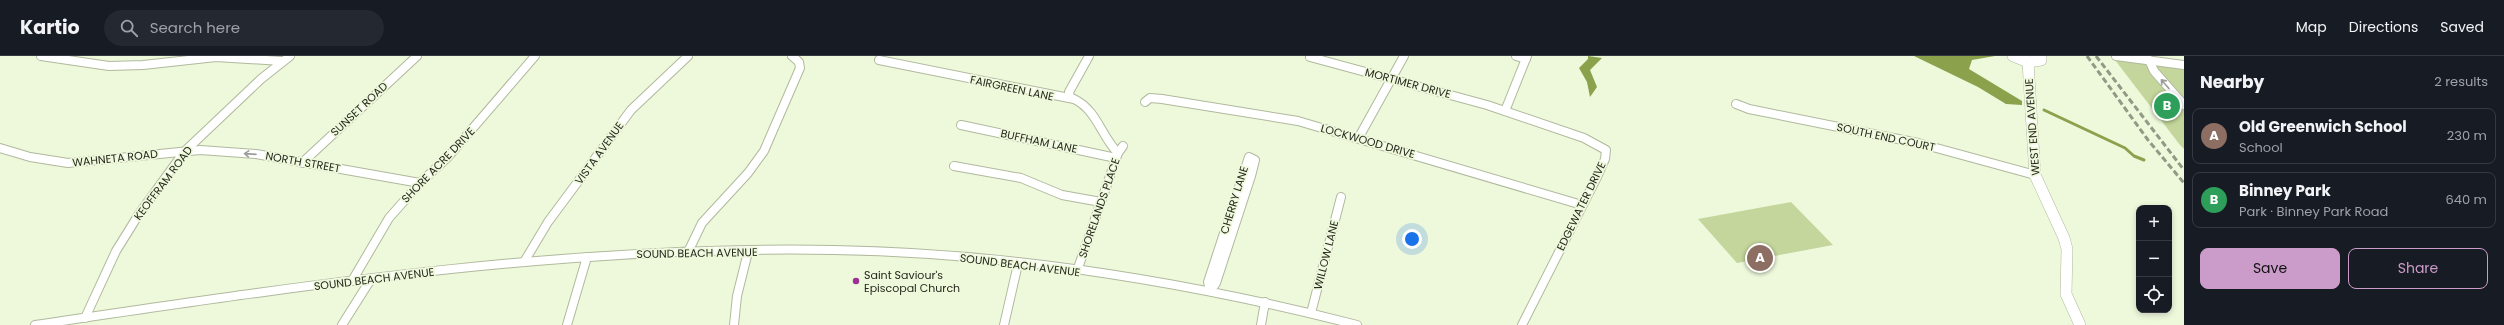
<!DOCTYPE html>
<html lang="en">
<head>
<meta charset="utf-8">
<style>
	body { margin:0; font-family:Poppins,sans-serif; background:#242831; color:#f1f3f6 }
	.controls { position:absolute; right:12px; bottom:12px; display:grid; overflow:hidden; border-radius:8px; box-shadow:0 2px 6px #0003 }
	.controls button { width:36px; height:36px; display:grid; place-items:center; padding:0; border:0; border-bottom:1px solid #363941; background:#171b24; color:#f1f3f6; font:20px sans-serif }
	.you { position:absolute; left:1412px; top:183px; width:14px; height:14px; margin:-10px; border:3px solid #fff; border-radius:50%; background:#1a73e8; box-shadow:0 0 0 6px #1a73e833 }
	.badge { display:grid; place-items:center; width:26px; height:26px; border-radius:50%; background:#cb9cc9; color:#fff; font-size:13px; font-weight:700 }
	.pin { position:absolute; translate:-50% -50%; border:2px solid #fff; box-shadow:0 1px 4px #0006 }
	.list { margin:0; padding:0; list-style:none }
	h2 { display:flex; justify-content:space-between; align-items:center; height:52px; margin:0; padding:0 16px; font-size:17px }
	h2 small { font-size:13px; font-weight:400; color:#9ea1a6 }
	.list li { display:grid; grid-template-columns:26px 1fr auto; gap:12px; align-items:center; box-sizing:border-box; height:56px; margin:0 8px 8px; padding:0 8px; border:1px solid #363941; border-radius:8px }
	.list b { display:block; font-size:15px; white-space:nowrap }
	.list p { margin:0; font-size:13px; white-space:nowrap; color:#9ea1a6 }
	.list em { font-size:13px; font-style:normal; color:#9ea1a6 }
	.actions { display:flex; gap:8px; padding:12px 16px }
	.actions a { flex:1; padding:9px 0; border:1px solid #cb9cc9; border-radius:8px; text-align:center; font-size:14px; color:#cb9cc9 }
	.actions .main { background:#cb9cc9; color:#111 }
	.icon { flex:none; width:22px; height:22px; fill:none; stroke:currentColor; stroke-width:2; stroke-linecap:round; stroke-linejoin:round }
	.map { position:relative; flex:none; width:2184px; height:269px; overflow:hidden }
	header { display:flex; align-items:center; gap:24px; box-sizing:border-box; height:56px; padding:0 20px; background:#171b24; border-bottom:1px solid #363941 }
	header strong { font-size:19px }
	nav { display:flex; gap:22px; margin-inline-start:auto; font-size:14px }
	.search { width:280px; height:36px; background:#242831; display:flex; align-items:center; gap:10px; box-sizing:border-box; padding:0 14px; border-radius:22px; color:#9ea1a6; font-size:15px }
	main { display:flex }
	aside { flex:1; background:#171b24 }
	.map>svg:first-child { display:block }
	.green { fill:#c4d69b }
	.water { fill:#8ba14c }
	.lines { fill:none; stroke-linecap:round; stroke-linejoin:round }
	.stream { stroke:#8ba14c; stroke-width:3 }
	.street-casing { stroke:#b0b99d; stroke-width:10 }
	.secondary-casing { stroke:#b0b99d; stroke-width:12 }
	.street { stroke:#fff; stroke-width:8 }
	.secondary { stroke:#fff; stroke-width:11 }
	.rail { stroke:#929985; stroke-width:3; stroke-dasharray:6 3; stroke-linecap:butt }
	.oneway { stroke:#9d9e99 }
	.poi-dot { fill:#9c3193; stroke:#eef8db; stroke-width:1.5 }
	.labels { text-anchor:middle; dominant-baseline:central; stroke-width:3.5; stroke-linejoin:round; paint-order:stroke }
	.street-label { font-size:11px; fill:#25281d; stroke:#eef8db }
	.poi-label { font-size:11px; fill:#25281d; stroke:#eef8db; text-anchor:start }
</style>
</head>
<body>
<header>
<strong>Kartio</strong>
<div class="search"><svg class="icon" aria-label="search" viewBox="0 0 24 24"><circle cx="10" cy="10" r="6"/><path d="M15 15l6 6"/></svg>Search here</div>
<nav><a>Map</a><a>Directions</a><a>Saved</a></nav>
</header>
<main>
<div class="map">
<svg width="2184" height="269" viewBox="0 0 2184 269">
	<rect width="100%" height="100%" fill="#eef8db"/>
	<g class="green">
		<polygon points="2115,4 2184,12 2184,93 2180,89"/>
		<polygon points="1791,146 1833,189 1737,207 1698,163"/>
	</g>
	<g class="water">
		<polygon points="1588,0 1602,2 1590,14 1597,31 1590,41 1587,26 1579,12 1588,3"/>
		<polygon points="1914,0 1995,0 1972,4 1969,13 2022,45 2022,49 2006,48 1978,31"/>
	</g>
	<g class="lines">
		<polyline class="stream" points="2044,54 2125,92 2134,100 2144,104"/>
		<defs>
			<g id="street">
				<polyline points="41,0 109,10 143,9 216,1 282,5"/>
				<polyline points="1516,0 1526,3"/>
				<polyline points="2116,0 2184,9"/>
				<polyline points="1310,1 1487,49 1584,82 1606,94 1605,103 1597,121 1522,269"/>
				<path d="M 879,4 L 1074,43 C 1097,54 1101,80 1118,97"/>
				<polyline points="2149,4 2154,15 2184,49"/>
				<polyline points="1070,42 1069,36 1089,0"/>
				<polyline points="1145,46 1150,42 1162,43 1298,65 1582,149"/>
				<polyline points="1736,48 1749,53 1918,87 2035,119"/>
				<polyline points="1505,55 1527,0"/>
				<polyline points="961,69 1116,102"/>
				<polyline points="1359,81 1404,0"/>
				<polyline points="0,92 30,101 68,107 200,94 256,98 420,127"/>
				<polygon points="1249,101 1255,104 1251,120 1216,227 1210,235 1208,226"/>
				<polyline points="302,107 417,0"/>
				<polyline points="954,110 1021,122 1062,139 1101,146"/>
				<polyline points="688,196 702,167 748,117 764,95 800,12 799,6 792,0"/>
				<polyline points="524,206 548,166 631,54 688,0"/>
				<polyline points="1077,215 1118,97 1123,90"/>
				<polyline points="352,225 389,162 420,127 448,101 535,0"/>
				<polyline points="1311,257 1341,141"/>
				<polyline points="85,262 116,195 139,158 184,96 261,23 290,0"/>
				<path d="M 35,269 C 300,230 566,189 834,194 C 1008,197 1189,226 1357,269"/>
				<polyline points="342,269 371,223"/>
				<polyline points="567,269 587,201"/>
				<polyline points="734,269 737,240 748,196"/>
				<polyline points="1004,269 1018,208"/>
				<polyline points="1261,269 1265,246"/>
			</g>
			<g id="secondary">
				<polyline points="2013,0 2028,6 2041,4 2041,0"/>
				<polyline points="2028,6 2035,119 2064,182 2067,193 2066,238 2080,269"/>
			</g>
		</defs>
		<use href="#street" class="street-casing"/>
		<use href="#secondary" class="secondary-casing"/>
		<use href="#street" class="street"/>
		<use href="#secondary" class="secondary"/>
		<g class="rail">
			<polyline points="2087,0 2148,84 2184,127"/>
			<polyline points="2096,0 2184,114"/>
		</g>
	</g>
	<defs><path id="oneway-shaft" d="M-6 0H5M1.5-3L5.5 0L1.5 3" fill="none" stroke-width="1.6" stroke-linecap="round" stroke-linejoin="round"/></defs>
	<g class="oneway">
		<use href="#oneway-shaft" transform="translate(2165 28) rotate(-131)"/>
		<use href="#oneway-shaft" transform="translate(250 98) rotate(-176)"/>
	</g>
	<circle class="poi-dot" cx="856" cy="225" r="4"/>
	<g class="labels">
		<g class="street-label">
			<text transform="translate(1408 27) rotate(15)">MORTIMER DRIVE</text>
			<text transform="translate(1012 32) rotate(12)">FAIRGREEN LANE</text>
			<text transform="translate(359 53) rotate(-43)">SUNSET ROAD</text>
			<text transform="translate(2032 71) rotate(-94)">WEST END AVENUE</text>
			<text transform="translate(1886 81) rotate(12)">SOUTH END COURT</text>
			<text transform="translate(1039 85) rotate(12)">BUFFHAM LANE</text>
			<text transform="translate(1368 85) rotate(16)">LOCKWOOD DRIVE</text>
			<text transform="translate(599 97) rotate(-54)">VISTA AVENUE</text>
			<text transform="translate(115 102) rotate(-6)">WAHNETA ROAD</text>
			<text transform="translate(303 106) rotate(10)">NORTH STREET</text>
			<text transform="translate(438 109) rotate(-46)">SHORE ACRE DRIVE</text>
			<text transform="translate(163 127) rotate(-53)">KEOFFRAM ROAD</text>
			<text transform="translate(1234 144) rotate(-73)">CHERRY LANE</text>
			<text transform="translate(1581 150) rotate(-64)">EDGEWATER DRIVE</text>
			<text transform="translate(1099 152) rotate(-71)">SHORELANDS PLACE</text>
			<text transform="translate(697 197) rotate(-1)">SOUND BEACH AVENUE</text>
			<text transform="translate(1326 199) rotate(-76)">WILLOW LANE</text>
			<text transform="translate(1020 209) rotate(7)">SOUND BEACH AVENUE</text>
			<text transform="translate(374 223) rotate(-7)">SOUND BEACH AVENUE</text>
		</g>
		<g class="poi-label">
			<text x="864" y="219">Saint Saviour's<tspan x="864" dy="13">Episcopal Church</tspan></text>
		</g>
	</g>
</svg>
<div class="controls">
<button>+</button>
<button>−</button>
<button><svg class="icon" aria-label="locate" viewBox="0 0 24 24"><circle cx="12" cy="12" r="6"/><path d="M12 2v4M12 18v4M2 12h4M18 12h4"/></svg></button>
</div>
<div class="you"></div>
<div class="pin badge" style="left:1760px;top:202px;background:#8d6e63">A</div>
<div class="pin badge" style="left:2167px;top:50px;background:#2e9e5b">B</div>
</div>
<aside>
<h2>Nearby<small>2 results</small></h2>
<ul class="list">
<li><span class="badge" style="background:#8d6e63">A</span><div><b>Old Greenwich School</b><p>School</p></div><em>230 m</em></li>
<li><span class="badge" style="background:#2e9e5b">B</span><div><b>Binney Park</b><p>Park · Binney Park Road</p></div><em>640 m</em></li>
</ul>
<div class="actions"><a class="main">Save</a><a>Share</a></div>
</aside>
</main>
</body>
</html>
